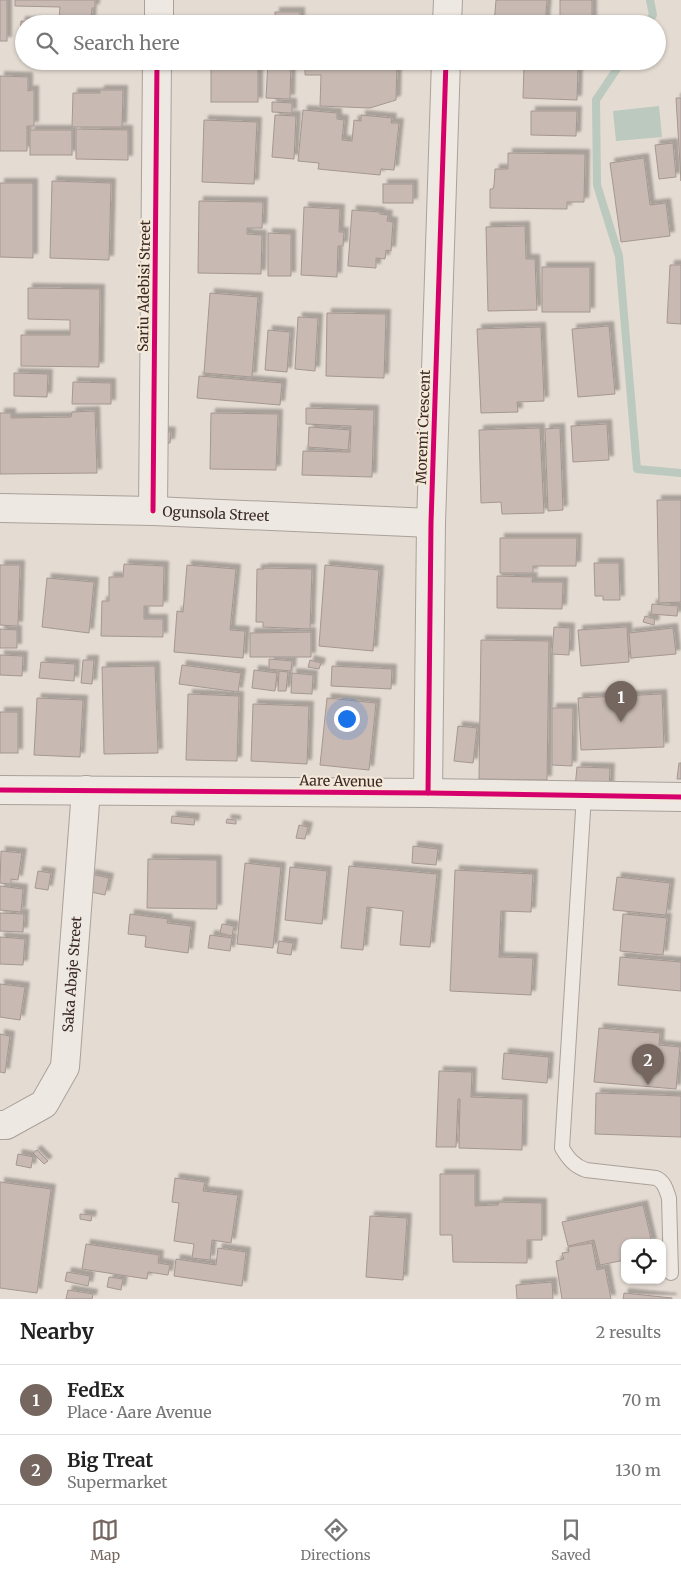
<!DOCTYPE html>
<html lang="en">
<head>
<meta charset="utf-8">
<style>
	body { margin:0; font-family:Merriweather,serif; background:#f6f6f6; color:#222 }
	.controls { position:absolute; right:15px; bottom:15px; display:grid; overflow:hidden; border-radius:10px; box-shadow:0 1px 4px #0004 }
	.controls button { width:45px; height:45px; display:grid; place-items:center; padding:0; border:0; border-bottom:1px solid #e0e0e0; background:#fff; color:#222; font:25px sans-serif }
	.you { position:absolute; left:346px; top:718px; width:18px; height:18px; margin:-12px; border:4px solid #fff; border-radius:50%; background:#1a73e8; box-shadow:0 0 0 8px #1a73e833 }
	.badge { display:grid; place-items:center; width:32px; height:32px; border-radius:50%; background:#756760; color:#fff; font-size:16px; font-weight:700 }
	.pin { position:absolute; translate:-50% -41px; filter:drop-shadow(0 1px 2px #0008) }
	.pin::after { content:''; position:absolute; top:26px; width:18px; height:15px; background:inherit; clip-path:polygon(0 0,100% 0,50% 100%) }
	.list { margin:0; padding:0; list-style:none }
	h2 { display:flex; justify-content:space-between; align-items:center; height:65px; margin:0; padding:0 20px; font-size:21px }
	h2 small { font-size:16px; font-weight:400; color:#767676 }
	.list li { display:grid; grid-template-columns:32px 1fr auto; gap:15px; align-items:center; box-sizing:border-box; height:70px; padding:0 20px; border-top:1px solid #e0e0e0 }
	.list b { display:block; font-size:19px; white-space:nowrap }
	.list p { margin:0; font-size:16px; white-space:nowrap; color:#767676 }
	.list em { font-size:16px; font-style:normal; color:#767676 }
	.icon { flex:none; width:28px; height:28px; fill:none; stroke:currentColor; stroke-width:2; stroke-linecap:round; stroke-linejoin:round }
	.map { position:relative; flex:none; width:681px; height:1299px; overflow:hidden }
	.search { position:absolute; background:#fff; box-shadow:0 1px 4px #0004; left:15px; right:15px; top:15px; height:55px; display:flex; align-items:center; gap:12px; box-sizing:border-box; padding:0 18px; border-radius:28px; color:#767676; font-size:19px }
	.sheet { height:205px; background:#fff }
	nav { display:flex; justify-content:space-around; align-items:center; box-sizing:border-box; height:70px; border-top:1px solid #e0e0e0; background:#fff; font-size:14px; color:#767676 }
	nav a { display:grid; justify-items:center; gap:2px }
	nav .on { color:#756760 }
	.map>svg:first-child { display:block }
	.water { fill:#bbc9be }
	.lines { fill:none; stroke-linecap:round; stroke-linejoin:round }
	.stream { stroke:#bbc9be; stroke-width:8 }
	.building { fill:#c8bab3; stroke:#a59791; filter:url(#shadow) }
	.service-casing { stroke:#aaa19a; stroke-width:16 }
	.minor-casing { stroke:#aaa19a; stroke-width:30 }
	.service { stroke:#ede8e2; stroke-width:14 }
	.minor { stroke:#ede8e2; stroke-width:28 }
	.cycleway-casing { stroke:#f4e8d9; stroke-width:8 }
	.cycleway { stroke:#d6006c; stroke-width:5 }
	.labels { text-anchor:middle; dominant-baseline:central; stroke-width:4.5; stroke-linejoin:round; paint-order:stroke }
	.street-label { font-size:14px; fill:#392922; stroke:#f4e8d9 }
</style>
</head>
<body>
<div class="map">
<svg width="681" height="1299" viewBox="0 0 681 1299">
	<defs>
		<filter id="shadow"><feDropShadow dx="4.5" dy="-4.5" stdDeviation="1" flood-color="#0004"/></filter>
	</defs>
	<rect width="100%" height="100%" fill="#e4dbd2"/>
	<polygon class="water" points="659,106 662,137 616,141 613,111"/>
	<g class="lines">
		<g class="stream">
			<polyline points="647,24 653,15 650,0"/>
			<polyline points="622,61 596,100 597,185 619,256 637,469 681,473"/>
		</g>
	</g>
	<g class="building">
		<rect x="0" y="0" width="7" height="41"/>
		<polygon points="15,0 95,0 95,8 92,8 91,21 59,19 60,7 15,6"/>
		<polygon points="496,0 547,0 545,24 494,24"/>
		<rect x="560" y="0" width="32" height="24"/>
		<rect x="275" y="12" width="25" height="12"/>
		<polygon points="21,21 78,24 24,24 24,54 19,54"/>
		<rect x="211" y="61" width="47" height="41"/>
		<polygon points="268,61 291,61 290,99 266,98"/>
		<polygon points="305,61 397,61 396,100 370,108 320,106 321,75 305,75"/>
		<polygon points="505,61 543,61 542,66"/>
		<polygon points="524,66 578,67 577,100 523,98"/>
		<polygon points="0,76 28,77 28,91 34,90 34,126 27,126 27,151 0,151"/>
		<polygon points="100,90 123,90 122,127 72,127 73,93 100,93"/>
		<polygon points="676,98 681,98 681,181"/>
		<polygon points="272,102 292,103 292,113 272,112"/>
		<polygon points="303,110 337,113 337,119 344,120 342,140 352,141 354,120 361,121 361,115 392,118 391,123 399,123 394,170 381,169 380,175 318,169 319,163 298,161"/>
		<polygon points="531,111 577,111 576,136 531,135"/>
		<polygon points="275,115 296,116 294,159 272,157"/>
		<polygon points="204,120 257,122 254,184 202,182"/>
		<polygon points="76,129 128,130 128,160 76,159"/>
		<rect x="30" y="130" width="42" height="25"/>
		<polygon points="673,143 676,177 659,179 655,145"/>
		<polygon points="508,153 585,154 584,202 567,202 567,209 490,208 490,189 493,189 494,186 495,169 508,169"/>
		<polygon points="644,158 650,205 666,203 670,236 621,242 610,163"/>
		<polygon points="52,181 111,183 109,260 50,258"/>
		<polygon points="0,183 33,183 33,258 0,257"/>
		<rect x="383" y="184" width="30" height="19"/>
		<polygon points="199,201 263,202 262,228 247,228 247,234 262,235 261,274 198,273"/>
		<polygon points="304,207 340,209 339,232 344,232 343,246 338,246 337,277 301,275"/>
		<polygon points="352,210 380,212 380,214 388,215 387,221 393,222 391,251 386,250 385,259 376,258 376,268 348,266"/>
		<polygon points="525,226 526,259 535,259 537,310 488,311 486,227"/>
		<polygon points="268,233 291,234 291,276 268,276"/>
		<polygon points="670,265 681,265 681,324 667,323"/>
		<rect x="542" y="267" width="48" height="45"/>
		<polygon points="28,288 100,289 99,367 21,366 21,335 70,335 70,320 28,319"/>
		<polygon points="210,293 258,297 252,377 204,373"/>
		<polygon points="327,313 386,314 384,378 326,376"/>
		<polygon points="298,317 318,318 315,371 295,369"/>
		<polygon points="609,326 615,394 578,397 572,329"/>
		<polygon points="541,327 544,401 517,402 518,412 481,413 477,329"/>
		<polygon points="268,330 290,332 287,372 265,370"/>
		<polygon points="14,373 48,374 47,397 14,396"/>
		<polygon points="199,376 282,383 280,405 197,398"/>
		<polygon points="73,382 111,383 111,404 72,404"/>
		<polygon points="306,408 374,410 372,477 302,475 303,451 350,452 351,426 306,424"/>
		<polygon points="95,411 97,473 0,474 0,413 11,413 11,418 71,417 72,412"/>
		<polygon points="211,413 278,414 276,470 210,469"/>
		<polygon points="607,424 609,460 573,462 571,426"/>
		<polygon points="309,427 350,430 348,450 308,447"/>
		<polygon points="540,428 544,513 502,514 501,502 481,503 479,430"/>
		<polygon points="560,428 563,510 548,511 545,429"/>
		<polygon points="158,431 171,432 170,443 158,443"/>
		<polygon points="657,500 681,500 681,602 659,603"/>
		<polygon points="500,538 577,538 576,566 533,566 533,573 500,573"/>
		<polygon points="594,563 619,563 620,600 603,600 603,596 595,596"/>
		<polygon points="124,564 164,566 163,606 144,606 144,619 163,619 163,637 101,636 102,601 109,601 109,577 123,577"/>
		<polygon points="0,565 20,565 18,626 0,625"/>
		<polygon points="187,565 236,569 230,630 245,631 243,658 174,652 177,611 183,612"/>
		<polygon points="325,565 379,570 373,651 319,646"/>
		<polygon points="264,568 312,569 310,629 263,627 263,622 256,622 257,569 264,569"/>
		<polygon points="497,576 533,577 532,582 563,582 562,609 497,608"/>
		<polygon points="47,578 94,582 89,633 42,627"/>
		<polygon points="652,604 678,606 677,616 651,614"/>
		<polygon points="645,616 655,619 654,625 643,622"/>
		<polygon points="554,627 570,628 569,655 552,654"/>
		<polygon points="627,627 629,662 581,666 578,630"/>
		<polygon points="673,628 676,654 631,658 629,633"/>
		<polygon points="0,629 17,630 17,648 0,648"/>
		<polygon points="311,632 311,657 250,657 250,633"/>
		<polygon points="481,640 549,641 547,780 479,779"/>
		<polygon points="0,655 23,656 22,676 0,675"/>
		<polygon points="269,659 292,661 291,671 269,669"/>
		<polygon points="83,660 94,660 92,684 81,683"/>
		<polygon points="310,660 321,663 319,669 308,667"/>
		<polygon points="41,662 75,664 74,681 39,678"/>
		<polygon points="182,665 241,673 238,692 179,684"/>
		<polygon points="155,666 158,753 104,754 102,667"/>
		<polygon points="332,666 392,669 391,689 331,686"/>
		<polygon points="254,670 277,673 275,691 252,688"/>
		<polygon points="279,671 288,672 286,691 278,691"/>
		<polygon points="292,673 313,675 312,694 291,693"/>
		<polygon points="188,694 239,696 237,761 186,760"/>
		<polygon points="662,694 664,747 581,750 578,698"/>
		<polygon points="37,698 83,700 80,757 34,755"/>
		<polygon points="327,698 376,703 369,770 320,765"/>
		<polygon points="253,704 309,706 307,764 251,761"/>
		<polygon points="552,708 573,708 572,766 552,765"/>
		<rect x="0" y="712" width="18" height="41"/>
		<polygon points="458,726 477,728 473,763 454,761"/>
		<polygon points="679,763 681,763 681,779 677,779"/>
		<polygon points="577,767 610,768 609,789 575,788"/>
		<polygon points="172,816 195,818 194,825 171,823"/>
		<polygon points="227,819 236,820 236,824 226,823"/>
		<polygon points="299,825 308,827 305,839 296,838"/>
		<polygon points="413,846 438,849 436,865 412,863"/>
		<polygon points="1,851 22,853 18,880 11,879 11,884 0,883"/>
		<polygon points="148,859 217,860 217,909 147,908"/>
		<polygon points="245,863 281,867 273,948 237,944"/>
		<polygon points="349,866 437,874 430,947 400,945 403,911 367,907 363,950 341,948"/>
		<polygon points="290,867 327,871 322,924 285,920"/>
		<polygon points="455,870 533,874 531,912 501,911 499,957 533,958 531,995 450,991"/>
		<polygon points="38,871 51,873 48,890 35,888"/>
		<polygon points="91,874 109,878 105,895 86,891"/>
		<polygon points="617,877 670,883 666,915 613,910"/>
		<polygon points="0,886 23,889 21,912 0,910"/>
		<polygon points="0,913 24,914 23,932 0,931"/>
		<polygon points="130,914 168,919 167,923 191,926 188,953 145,947 146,936 128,934"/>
		<polygon points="623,914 667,918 663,955 620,951"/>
		<polygon points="222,924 234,926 232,936 220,933"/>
		<polygon points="210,935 232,938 230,951 208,948"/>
		<polygon points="0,937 25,939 23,965 0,964"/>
		<polygon points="279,941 293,943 291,955 277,953"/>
		<polygon points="620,957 681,962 681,991 618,985"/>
		<polygon points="0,984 25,987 20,1020 0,1017"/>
		<polygon points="599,1028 660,1033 659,1045 680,1047 676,1089 594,1082"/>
		<polygon points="0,1034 10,1036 5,1073 0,1072"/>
		<polygon points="504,1053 549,1057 547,1083 502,1079"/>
		<polygon points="439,1071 472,1072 471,1097 523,1099 522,1150 459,1148 460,1099 458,1099 456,1147 436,1147"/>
		<polygon points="596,1093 681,1096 681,1137 595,1134"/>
		<polygon points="37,1150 48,1161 44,1164 33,1153"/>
		<polygon points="18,1154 33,1157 31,1168 16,1165"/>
		<polygon points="440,1174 475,1174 475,1206 498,1205 499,1202 542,1203 542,1240 527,1240 527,1263 453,1262 452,1235 440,1235"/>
		<polygon points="175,1178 205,1182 203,1191 238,1195 231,1243 212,1240 210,1260 192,1258 194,1244 174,1241 179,1203 172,1202"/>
		<polygon points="0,1182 51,1189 37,1293 0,1288"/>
		<polygon points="643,1205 652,1243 625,1243 625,1260 600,1265 594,1240 568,1246 562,1222"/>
		<polygon points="80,1214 92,1215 91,1221 80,1219"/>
		<polygon points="370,1216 407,1218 403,1280 366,1277"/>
		<polygon points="592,1243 597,1270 605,1268 611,1299 562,1299 556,1261 564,1259 562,1253 569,1252 568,1247"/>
		<polygon points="86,1244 159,1255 158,1263 170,1265 168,1275 148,1272 147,1279 82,1269"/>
		<polygon points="218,1248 246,1252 242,1286 174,1276 176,1259 216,1265"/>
		<polygon points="67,1272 90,1276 88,1286 65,1281"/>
		<polygon points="109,1277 123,1279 121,1290 107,1287"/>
		<polygon points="552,1282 553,1299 517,1299 516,1285"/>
		<polygon points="68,1290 93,1294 92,1299 66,1299"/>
		<polygon points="624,1293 672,1298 672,1299 623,1299"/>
	</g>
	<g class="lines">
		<defs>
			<path id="service" d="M 584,795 L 562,1148 C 568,1158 574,1166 586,1170 L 656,1178 C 665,1182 666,1190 669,1198 L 671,1273"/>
			<g id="minor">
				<polyline points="159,24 159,0"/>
				<polyline points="447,24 448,0"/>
				<path id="s1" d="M 0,508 L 153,511 L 431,523"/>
				<polyline points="153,511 157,61"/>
				<polyline points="0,790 428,793 681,797"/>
				<polyline points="428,793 431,523 446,61"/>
				<path id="s2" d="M 0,1125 L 6,1125 L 44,1104 L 65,1067 L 86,790"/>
			</g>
		</defs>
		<use href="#service" class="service-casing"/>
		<use href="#minor" class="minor-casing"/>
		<use href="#service" class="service"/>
		<use href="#minor" class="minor"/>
		<defs>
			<g id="cycleway">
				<polyline points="153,511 157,61"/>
				<polyline points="0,790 428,793 681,797"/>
				<polyline points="428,793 431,523 446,61"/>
			</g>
		</defs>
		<use href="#cycleway" class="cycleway-casing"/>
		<use href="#cycleway" class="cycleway"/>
	</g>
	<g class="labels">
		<g class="street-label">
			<text transform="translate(144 286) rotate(-89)">Sariu Adebisi Street</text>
			<text transform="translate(423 427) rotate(-88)">Moremi Crescent</text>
			<text stroke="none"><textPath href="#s1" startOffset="216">Ogunsola Street</textPath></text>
			<text transform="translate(341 781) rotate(1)">Aare Avenue</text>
			<text stroke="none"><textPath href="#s2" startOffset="185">Saka Abaje Street</textPath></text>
		</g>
	</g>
</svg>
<div class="controls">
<button><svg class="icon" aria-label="locate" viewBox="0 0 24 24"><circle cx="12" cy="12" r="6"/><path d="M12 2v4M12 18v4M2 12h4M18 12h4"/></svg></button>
</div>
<div class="you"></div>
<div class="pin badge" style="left:621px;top:722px">1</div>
<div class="pin badge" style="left:648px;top:1085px">2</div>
<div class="search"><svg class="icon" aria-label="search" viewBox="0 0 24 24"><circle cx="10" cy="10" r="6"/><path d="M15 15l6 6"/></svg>Search here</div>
</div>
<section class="sheet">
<h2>Nearby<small>2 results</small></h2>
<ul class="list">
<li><span class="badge">1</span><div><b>FedEx</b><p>Place · Aare Avenue</p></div><em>70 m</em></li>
<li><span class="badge">2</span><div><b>Big Treat</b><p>Supermarket</p></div><em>130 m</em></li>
</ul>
</section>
<nav>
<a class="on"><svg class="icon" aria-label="map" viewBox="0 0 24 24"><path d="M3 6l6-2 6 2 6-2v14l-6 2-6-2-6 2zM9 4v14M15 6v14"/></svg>Map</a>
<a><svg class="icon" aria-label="directions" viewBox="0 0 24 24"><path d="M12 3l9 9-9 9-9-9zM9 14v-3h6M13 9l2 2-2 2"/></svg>Directions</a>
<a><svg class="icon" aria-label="saved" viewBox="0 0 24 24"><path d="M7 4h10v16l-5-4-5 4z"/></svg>Saved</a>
</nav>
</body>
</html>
